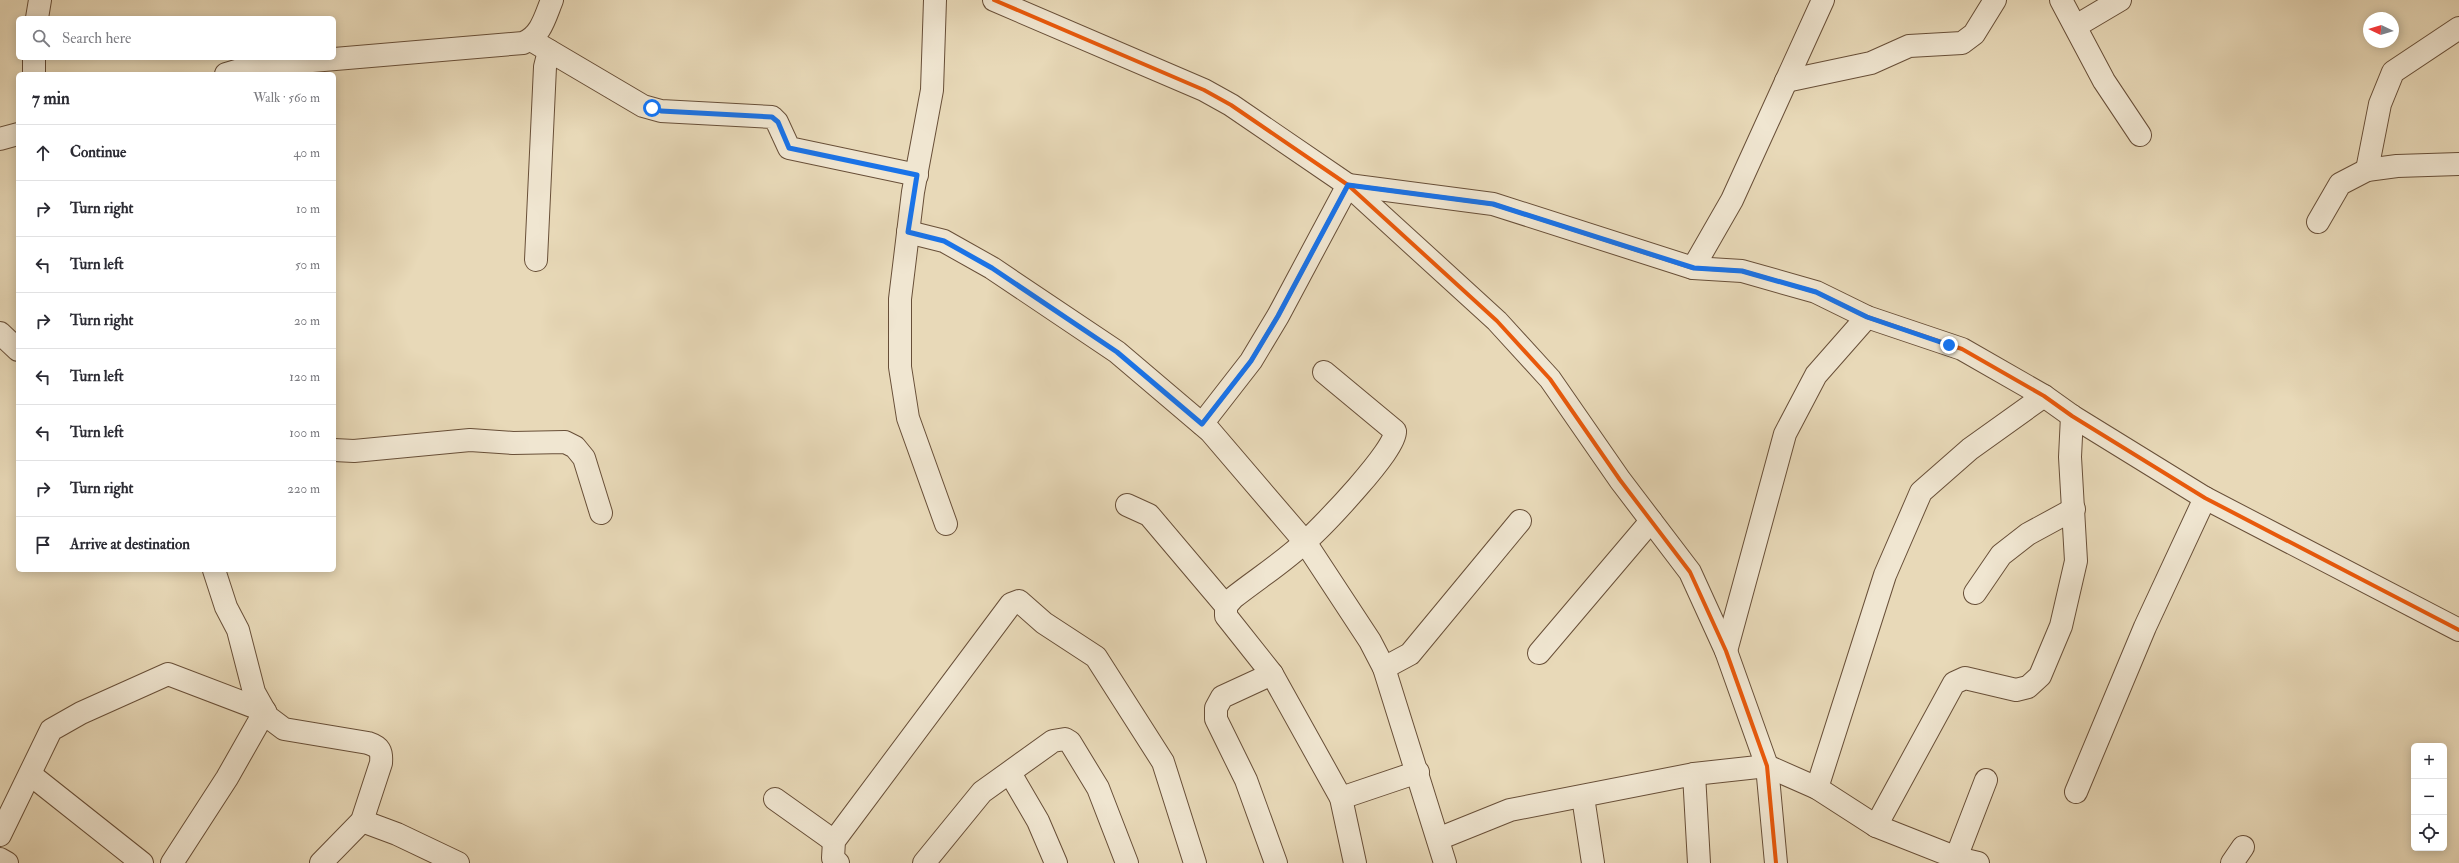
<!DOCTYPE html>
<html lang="en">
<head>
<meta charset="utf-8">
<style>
	body { margin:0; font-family:"IM FELL Double Pica",serif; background:#f2f2f3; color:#2b2b33 }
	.controls { position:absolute; right:12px; bottom:12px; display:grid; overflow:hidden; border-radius:6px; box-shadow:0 2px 10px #0003 }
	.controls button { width:36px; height:36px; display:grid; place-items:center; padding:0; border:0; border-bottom:1px solid #e1e1e2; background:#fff; color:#2b2b33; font:20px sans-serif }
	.compass { position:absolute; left:2363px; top:12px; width:36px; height:36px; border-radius:50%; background:#fff; box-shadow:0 2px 10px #0003; rotate:274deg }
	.stop { position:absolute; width:12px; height:12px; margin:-9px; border:3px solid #1a73e8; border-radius:50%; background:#fff }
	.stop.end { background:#1a73e8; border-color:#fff; box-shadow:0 1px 4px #0008 }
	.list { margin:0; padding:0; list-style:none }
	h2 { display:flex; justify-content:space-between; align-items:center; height:52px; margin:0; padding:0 16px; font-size:17px }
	h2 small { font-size:13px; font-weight:400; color:#7c7c81 }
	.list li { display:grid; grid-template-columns:26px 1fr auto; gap:12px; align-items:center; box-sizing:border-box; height:56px; padding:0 16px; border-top:1px solid #e1e1e2 }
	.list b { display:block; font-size:15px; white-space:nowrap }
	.list em { font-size:13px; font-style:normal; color:#7c7c81 }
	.icon { flex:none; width:22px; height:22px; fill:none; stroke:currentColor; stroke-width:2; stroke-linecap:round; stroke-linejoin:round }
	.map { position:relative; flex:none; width:2459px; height:863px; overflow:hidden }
	.search { position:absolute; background:#fff; box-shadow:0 2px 10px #0003; left:16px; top:16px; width:320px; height:44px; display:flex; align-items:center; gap:10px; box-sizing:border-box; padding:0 14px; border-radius:6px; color:#7c7c81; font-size:15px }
	.panel { position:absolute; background:#fff; box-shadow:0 2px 10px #0003; left:16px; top:72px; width:320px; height:500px; border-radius:6px }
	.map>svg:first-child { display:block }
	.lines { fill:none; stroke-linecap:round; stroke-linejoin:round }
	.minor-casing { stroke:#684f38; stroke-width:24 }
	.minor { stroke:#f0e6d1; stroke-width:22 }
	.cycleway-casing { stroke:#f0e6d1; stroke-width:6 }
	.cycleway { stroke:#e8590c; stroke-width:4 }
	.route { stroke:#1a73e8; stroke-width:5 }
</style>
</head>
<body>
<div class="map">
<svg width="2459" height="863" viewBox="0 0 2459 863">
	<rect width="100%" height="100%" fill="#e8d9b8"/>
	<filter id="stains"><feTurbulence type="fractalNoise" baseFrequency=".005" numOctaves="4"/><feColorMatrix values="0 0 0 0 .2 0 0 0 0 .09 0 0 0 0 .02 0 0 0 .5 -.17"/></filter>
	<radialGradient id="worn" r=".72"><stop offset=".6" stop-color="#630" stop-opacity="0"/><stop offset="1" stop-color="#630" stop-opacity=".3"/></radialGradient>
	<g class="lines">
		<defs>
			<g id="minor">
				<polyline points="935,0 932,90 913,192 900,299 900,367 908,418 946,524"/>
				<polyline points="994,0 1204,90 1231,105 1348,185 1497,321 1550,379 1620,480 1690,572 1726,651 1767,766 1776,863"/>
				<polyline points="2061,0 2104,81 2140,135"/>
				<polyline points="37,18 40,0"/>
				<polyline points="2076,26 2120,0"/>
				<polyline points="531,40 643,106 661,111 772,117 777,122 789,148 917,175"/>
				<polyline points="34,74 34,58"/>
				<path d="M 226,74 L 253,66 L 523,43 C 541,36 545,17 552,0"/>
				<polyline points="1786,81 1871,63 1909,46 1962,43 1974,34 1995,0"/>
				<polyline points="0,139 18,134"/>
				<polyline points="2367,170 2380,104 2393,72 2459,28"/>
				<polyline points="2318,222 2340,184 2367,170 2397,166 2459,164"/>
				<polyline points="908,232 944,241 992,268 1117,352 1210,431 1305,542 1370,641 1384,668 1445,863"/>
				<polyline points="536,260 545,67 549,51"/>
				<polyline points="1693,268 1732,200 1823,0"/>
				<polyline points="0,333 18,350"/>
				<polyline points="1202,424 1251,361 1278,316 1348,185 1493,204 1693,268 1742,271 1816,292 1867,317 1962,349 2044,396 2072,416 2205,498 2459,630"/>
				<polyline points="334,450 354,451 470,440 513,443 565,442 575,447 584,458 601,513"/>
				<polyline points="1127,505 1149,515 1226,606"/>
				<path d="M 214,570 L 226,607 L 238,630 L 254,692 L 268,717 L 284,729 L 368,743 C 380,747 382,751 381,763 L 362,821 L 321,863"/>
				<polyline points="1975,593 2001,555 2028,534 2074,509"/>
				<polyline points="1726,651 1785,434 1816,375 1867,317"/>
				<polyline points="1539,653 1651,521"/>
				<polyline points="1384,668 1410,654 1520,521"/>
				<polyline points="1272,674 1341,798 1355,863"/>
				<polyline points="1010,773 1038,821 1056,863"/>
				<polyline points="1694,774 1699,863"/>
				<polyline points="31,775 142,863"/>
				<polyline points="1817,788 1885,575 1921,492 1970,449 2044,396"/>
				<polyline points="2076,792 2145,627 2205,498"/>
				<polyline points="1583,797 1593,863"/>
				<polyline points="1341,798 1418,772"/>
				<polyline points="775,799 834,841"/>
				<polyline points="362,821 397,834 458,863"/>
				<polyline points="1876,826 1954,683 1965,678 2016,690 2028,687 2040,676 2061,626 2076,561 2070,457 2072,416"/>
				<polyline points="0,835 51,730 81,713 168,674 265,711 227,778 172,863"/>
				<polyline points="1438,839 1510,810 1694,774 1767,766 1817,788 1876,826 1957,858 1978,863"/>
				<polyline points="0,859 7,863"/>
				<polyline points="838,863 833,858 834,841 1011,604 1019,601 1044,623 1096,657 1163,762 1195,863"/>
				<polyline points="924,863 982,792 1053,741 1065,739 1070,742 1098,788 1127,863"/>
				<path d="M 1276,863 L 1246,780 L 1216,719 L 1216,708 L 1222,697 L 1272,674 L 1226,616 L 1226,606 L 1233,598 C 1257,579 1284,562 1306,541 C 1322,527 1398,448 1395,431 L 1324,372"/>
				<polyline points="1954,863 1986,780"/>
				<polyline points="2232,863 2243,847"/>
			</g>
		</defs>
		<use href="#minor" class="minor-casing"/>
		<use href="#minor" class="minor"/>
		<defs>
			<g id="cycleway">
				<polyline points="994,0 1204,90 1231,105 1348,185 1497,321 1550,379 1620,480 1690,572 1726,651 1767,766 1776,863"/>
				<polyline points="1202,424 1251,361 1278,316 1348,185 1493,204 1693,268 1742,271 1816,292 1867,317 1962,349 2044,396 2072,416 2205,498 2459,630"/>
			</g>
		</defs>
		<use href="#cycleway" class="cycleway-casing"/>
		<use href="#cycleway" class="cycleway"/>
	</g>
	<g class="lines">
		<polyline class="route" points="652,108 661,111 772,117 778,122 789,148 917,175 908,232 944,241 992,268 1117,352 1202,424 1251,361 1278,316 1348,185 1493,204 1694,268 1742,271 1816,292 1867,317 1949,345"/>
	</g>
	<rect width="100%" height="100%" filter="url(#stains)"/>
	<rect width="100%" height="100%" fill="url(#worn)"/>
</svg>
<div class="controls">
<button>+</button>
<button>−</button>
<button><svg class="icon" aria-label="locate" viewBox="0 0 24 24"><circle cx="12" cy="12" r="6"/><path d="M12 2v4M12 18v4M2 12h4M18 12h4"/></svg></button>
</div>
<svg class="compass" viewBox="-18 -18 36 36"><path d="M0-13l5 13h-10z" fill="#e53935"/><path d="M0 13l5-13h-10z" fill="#7c7c81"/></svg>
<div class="stop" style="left:652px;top:108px"></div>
<div class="stop end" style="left:1949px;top:345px"></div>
<div class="search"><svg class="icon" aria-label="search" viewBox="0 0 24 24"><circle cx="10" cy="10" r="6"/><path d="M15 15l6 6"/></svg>Search here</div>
<section class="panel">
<h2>7 min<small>Walk · 560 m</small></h2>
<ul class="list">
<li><svg class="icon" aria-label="ahead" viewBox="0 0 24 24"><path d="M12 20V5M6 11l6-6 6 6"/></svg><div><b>Continue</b></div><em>40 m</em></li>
<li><svg class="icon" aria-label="right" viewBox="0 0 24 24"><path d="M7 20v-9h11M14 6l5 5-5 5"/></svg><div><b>Turn right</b></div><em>10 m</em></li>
<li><svg class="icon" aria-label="left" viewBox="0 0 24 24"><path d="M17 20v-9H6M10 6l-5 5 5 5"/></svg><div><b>Turn left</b></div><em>50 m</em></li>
<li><svg class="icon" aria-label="right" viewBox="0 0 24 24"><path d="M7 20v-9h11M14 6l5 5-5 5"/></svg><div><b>Turn right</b></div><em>20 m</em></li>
<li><svg class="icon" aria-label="left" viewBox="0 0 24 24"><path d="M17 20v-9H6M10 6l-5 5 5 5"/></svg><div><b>Turn left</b></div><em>120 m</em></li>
<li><svg class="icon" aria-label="left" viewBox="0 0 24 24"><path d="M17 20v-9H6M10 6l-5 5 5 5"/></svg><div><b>Turn left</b></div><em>100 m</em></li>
<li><svg class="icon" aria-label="right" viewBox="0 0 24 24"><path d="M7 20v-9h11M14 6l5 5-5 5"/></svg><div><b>Turn right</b></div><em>220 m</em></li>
<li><svg class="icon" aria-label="arrive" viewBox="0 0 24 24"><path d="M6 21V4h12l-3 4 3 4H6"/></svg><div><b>Arrive at destination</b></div></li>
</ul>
</section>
</div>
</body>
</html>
